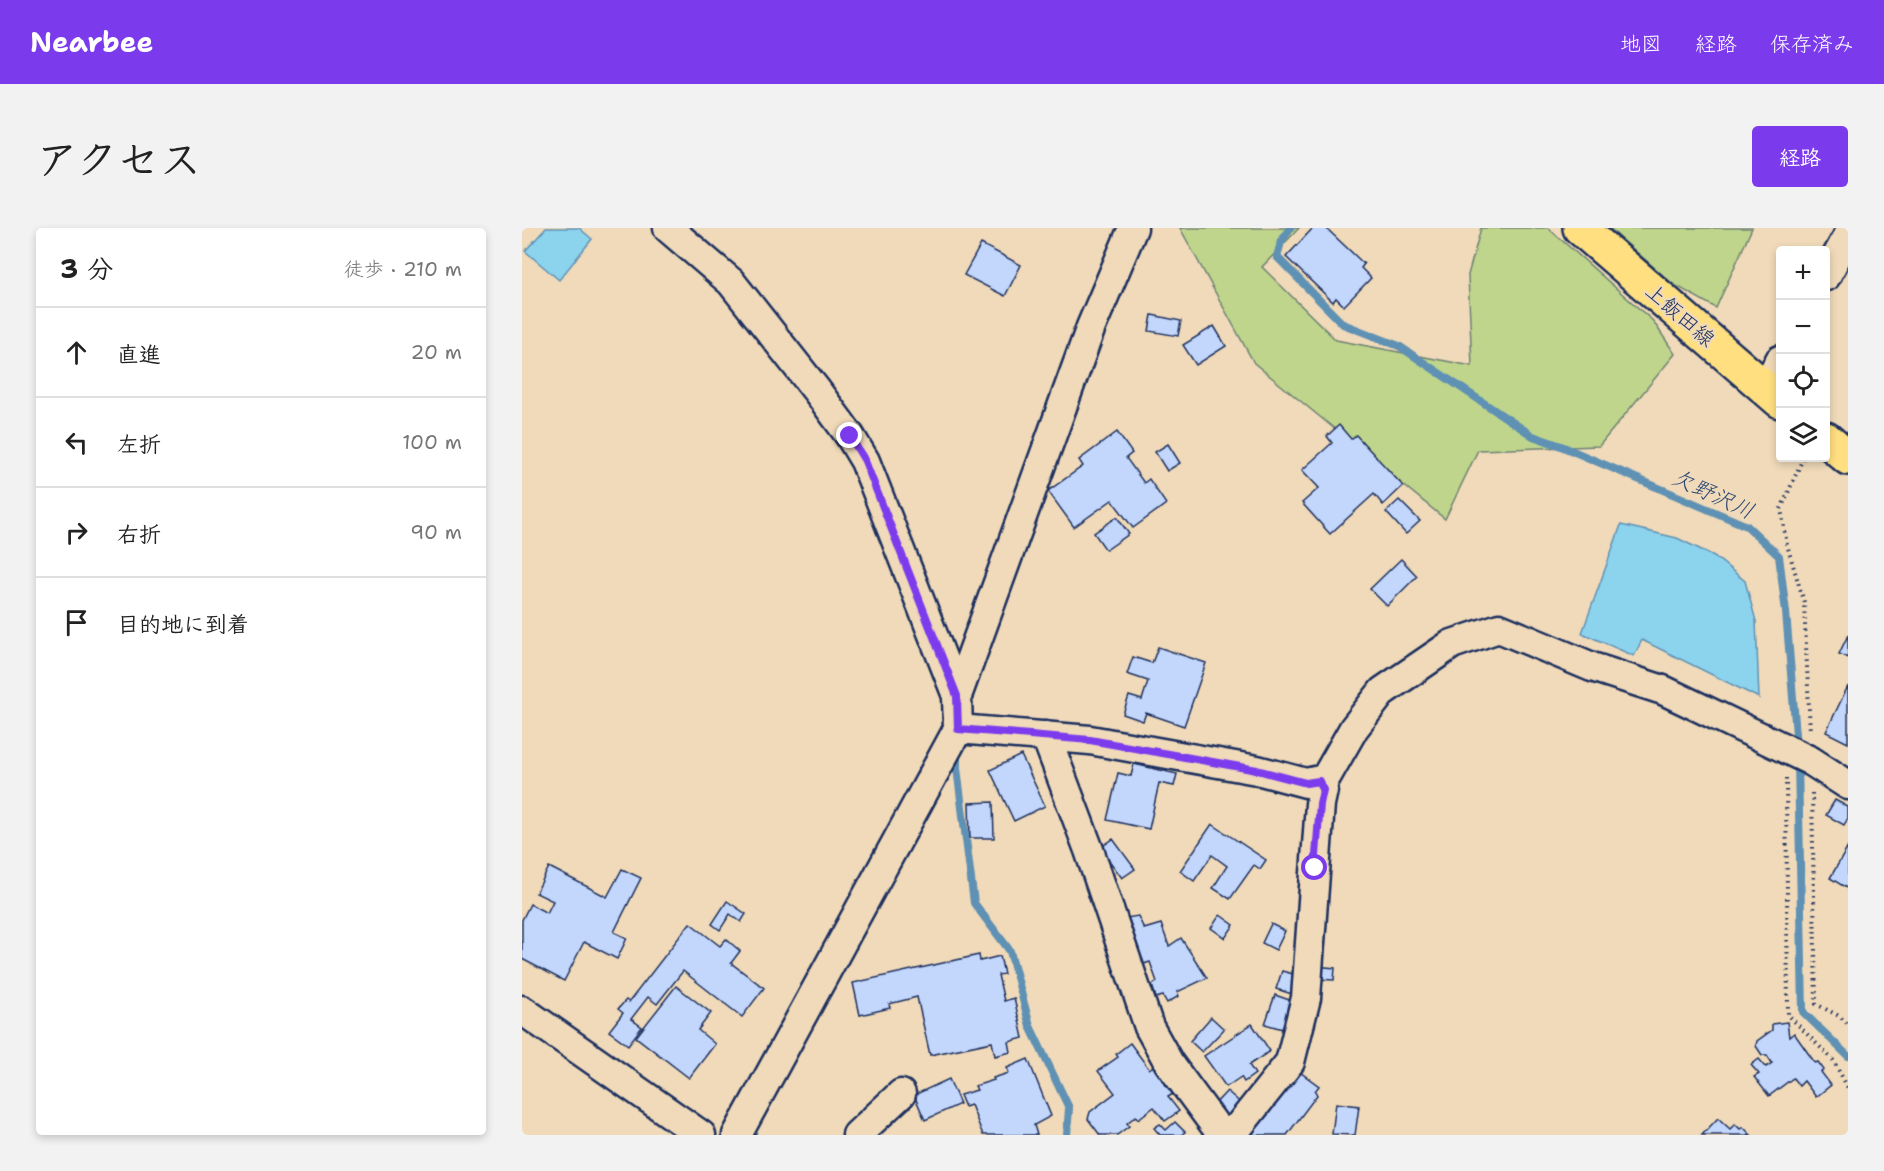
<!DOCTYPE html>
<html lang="ja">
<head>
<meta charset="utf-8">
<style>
	body { margin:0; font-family:"Shantell Sans","Klee One",sans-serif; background:#f2f2f2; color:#222 }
	.controls { position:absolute; right:18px; top:18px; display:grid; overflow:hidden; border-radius:6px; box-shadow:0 3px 9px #0003 }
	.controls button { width:54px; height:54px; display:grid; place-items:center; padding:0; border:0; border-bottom:2px solid #e0e0e0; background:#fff; color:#222; font:30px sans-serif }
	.stop { position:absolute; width:18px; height:18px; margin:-14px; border:4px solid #7c3aed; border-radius:50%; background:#fff }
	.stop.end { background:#7c3aed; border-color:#fff; box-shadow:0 2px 6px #0008 }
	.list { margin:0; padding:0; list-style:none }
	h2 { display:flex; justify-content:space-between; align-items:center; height:78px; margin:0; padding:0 24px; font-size:26px }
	h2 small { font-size:20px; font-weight:400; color:#767676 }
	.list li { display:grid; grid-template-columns:39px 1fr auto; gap:18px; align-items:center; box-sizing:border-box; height:90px; padding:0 24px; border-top:2px solid #e0e0e0 }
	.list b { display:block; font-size:22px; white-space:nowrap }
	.list em { font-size:20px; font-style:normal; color:#767676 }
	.icon { flex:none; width:33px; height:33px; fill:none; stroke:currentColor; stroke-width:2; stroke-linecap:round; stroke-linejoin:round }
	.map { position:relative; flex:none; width:1326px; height:907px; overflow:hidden; border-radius:6px }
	header { display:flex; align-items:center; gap:36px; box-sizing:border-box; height:84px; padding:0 30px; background:#7c3aed; color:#fff }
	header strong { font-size:28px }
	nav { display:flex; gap:33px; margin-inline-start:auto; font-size:21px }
	.intro { display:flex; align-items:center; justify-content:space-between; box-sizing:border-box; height:144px; padding:0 36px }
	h1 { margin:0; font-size:42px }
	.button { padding:15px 27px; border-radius:6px; background:#7c3aed; color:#fff; font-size:21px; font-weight:700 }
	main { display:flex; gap:36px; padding:0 36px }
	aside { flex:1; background:#fff; border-radius:6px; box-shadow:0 3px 9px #0003 }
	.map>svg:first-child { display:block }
	.green { fill:#bfd58b; stroke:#6d8274; stroke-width:1.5 }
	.water { fill:#8cd3ee; stroke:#5f91b4; stroke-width:1.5 }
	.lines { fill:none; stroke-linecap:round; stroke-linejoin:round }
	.stream { stroke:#5f91b4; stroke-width:8 }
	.building { fill:#c3d7fc; stroke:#1b2f5e; stroke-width:1.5 }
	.minor-casing { stroke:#1b2f5e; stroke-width:33 }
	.major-casing { stroke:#1b2f5e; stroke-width:38 }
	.path { stroke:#1b2f5e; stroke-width:4; stroke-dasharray:1.5 4.5; stroke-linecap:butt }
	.minor { stroke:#f0dab9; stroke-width:28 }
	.major { stroke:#ffdf80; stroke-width:33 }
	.route { stroke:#7c3aed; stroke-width:8 }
	.labels { text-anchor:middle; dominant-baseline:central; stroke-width:4.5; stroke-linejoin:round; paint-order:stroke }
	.street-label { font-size:21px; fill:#1b2f5e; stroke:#f0dab9 }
	.water-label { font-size:22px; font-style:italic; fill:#2c4874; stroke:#f0dab9 }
</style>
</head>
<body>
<header>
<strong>Nearbee</strong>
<nav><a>地図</a><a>経路</a><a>保存済み</a></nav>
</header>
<div class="intro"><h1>アクセス</h1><a class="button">経路</a></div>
<main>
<aside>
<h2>3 分<small>徒歩 · 210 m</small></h2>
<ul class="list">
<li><svg class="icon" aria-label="ahead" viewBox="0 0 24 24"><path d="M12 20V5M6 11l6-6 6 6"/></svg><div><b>直進</b></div><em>20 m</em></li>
<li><svg class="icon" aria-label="left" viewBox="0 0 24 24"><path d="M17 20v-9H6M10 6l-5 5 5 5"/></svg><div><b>左折</b></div><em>100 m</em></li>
<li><svg class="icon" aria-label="right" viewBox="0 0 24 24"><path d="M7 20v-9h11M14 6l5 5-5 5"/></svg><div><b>右折</b></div><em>90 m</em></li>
<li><svg class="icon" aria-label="arrive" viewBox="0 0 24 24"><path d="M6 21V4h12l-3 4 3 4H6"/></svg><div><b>目的地に到着</b></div></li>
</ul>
</aside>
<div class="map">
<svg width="1326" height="907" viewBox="0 0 1326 907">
	<rect width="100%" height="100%" fill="#f0dab9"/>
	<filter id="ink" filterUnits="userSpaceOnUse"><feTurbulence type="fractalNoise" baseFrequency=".0167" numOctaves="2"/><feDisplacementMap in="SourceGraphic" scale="12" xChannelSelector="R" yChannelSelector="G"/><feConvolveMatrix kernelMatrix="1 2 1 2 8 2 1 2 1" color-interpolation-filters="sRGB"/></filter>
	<g filter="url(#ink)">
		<g class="green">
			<polygon points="658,0 777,0 740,39 814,112 950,138 946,47 959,0 1026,0 1131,93 1153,126 1077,218 956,222 923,291 732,135"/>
			<polygon points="1087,0 1230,0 1194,80 1151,56"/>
		</g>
		<g class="water">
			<polygon points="24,0 57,0 70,11 37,52 3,23"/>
			<polygon points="1099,297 1155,310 1192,328 1223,353 1234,393 1237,470 1120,412 1112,428 1060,405"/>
		</g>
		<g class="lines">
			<g class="stream">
				<polyline points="768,0 759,14 755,29 821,96 877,118 1011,208 1039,218 1225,298 1257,328 1264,384 1275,519"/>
				<polyline points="435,522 435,540 452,675 488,723 508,798 547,880 545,907"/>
				<polyline points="1276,534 1281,784 1326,828"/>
			</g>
		</g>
		<g class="building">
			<polygon points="791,0 804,0 842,36 839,40 849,50 822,78 814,70 811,74 764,29"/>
			<polygon points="459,16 499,37 483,68 442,47"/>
			<polygon points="630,87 659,93 656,108 627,103"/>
			<polygon points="692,98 704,118 674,137 661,117"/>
			<polygon points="817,197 829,211 834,207 881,258 861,277 852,266 808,306 780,275 797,260 780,242 810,215 805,208"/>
			<polygon points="595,204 610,225 604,230 622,255 627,251 644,276 611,300 590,272 552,299 526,263 561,238 557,232"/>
			<polygon points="646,216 658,235 645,243 633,224"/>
			<polygon points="877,272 898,293 884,306 864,284"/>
			<polygon points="595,289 607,306 584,322 572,305"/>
			<polygon points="879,331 895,348 865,378 848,361"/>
			<polygon points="1326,407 1326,430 1317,426"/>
			<polygon points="636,419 684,435 662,498 624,485 621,493 601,486 607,468 620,472 626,453 605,446 611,429 630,435"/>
			<polygon points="1326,458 1326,515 1304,504"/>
			<polygon points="499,527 523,578 492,593 468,542"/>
			<polygon points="612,536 655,546 652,558 637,555 627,601 585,592 596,545 609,548"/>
			<polygon points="1313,572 1326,579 1326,590 1322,597 1304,587"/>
			<polygon points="471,574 472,610 448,610 447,575"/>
			<polygon points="690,596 744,632 738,641 732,637 708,671 691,660 705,638 690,627 672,653 658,643"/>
			<polygon points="591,611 613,641 600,650 578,620"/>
			<polygon points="1326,619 1326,661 1308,650"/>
			<polygon points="27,639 85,669 100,641 119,650 92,704 105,710 95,731 62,714 42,753 0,731 0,692 8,676 25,685 31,673 14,665"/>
			<polygon points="205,673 224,686 219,694 208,686 198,702 190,696"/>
			<polygon points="698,687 712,697 703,710 689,700"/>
			<polygon points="616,688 622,701 639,696 647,718 659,710 685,750 655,764 657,768 645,775 641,768 634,770 630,757 635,754 628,734 622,736 604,690"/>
			<polygon points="168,695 198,718 204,711 218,723 209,735 242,760 220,789 161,743 135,776 126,769 109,791 120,799 106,817 87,803 101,785 96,781 104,772 107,774"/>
			<polygon points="749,696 763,703 754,722 740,715"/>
			<polygon points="457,727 458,733 478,728 482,746 476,747 482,773 492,770 501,810 487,814 489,824 473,828 470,814 408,827 395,769 367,776 368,780 338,787 331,755"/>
			<polygon points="794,738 813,740 812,752 793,751"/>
			<polygon points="760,743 775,747 770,766 754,761"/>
			<polygon points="154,758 189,785 176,802 193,816 167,850 114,809"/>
			<polygon points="753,767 773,774 764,802 743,796"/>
			<polygon points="689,789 702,801 680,824 668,813"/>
			<polygon points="1265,794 1267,809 1272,805 1293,835 1296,834 1302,842 1299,844 1309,857 1294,869 1282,853 1277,858 1271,850 1247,868 1232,849 1237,846 1229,837 1237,831 1244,839 1250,835 1245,827 1240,827 1234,818 1235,813 1250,802 1250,796"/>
			<polygon points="730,796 748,823 727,837 733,846 722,854 719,849 704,859 682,828"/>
			<polygon points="608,815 627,841 633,837 654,864 646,869 657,883 643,893 632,879 616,891 614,888 605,895 607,898 595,907 578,907 566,891 568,884 593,865 576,843 596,829 594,826"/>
			<polygon points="506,831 529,888 512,897 515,907 461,907 449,877 443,879 438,867 455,862 453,858 472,852 471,850 487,845 485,840"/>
			<polygon points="771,839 797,858 793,863 795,867 765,907 719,907"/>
			<polygon points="427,851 438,876 403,892 392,867"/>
			<polygon points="705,863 722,878 710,892 691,878"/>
			<polygon points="814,875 837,878 833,907 810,906"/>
			<polygon points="1196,890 1208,901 1213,896 1218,901 1221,899 1229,907 1180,907"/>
			<polygon points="653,894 663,904 659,907 638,907 632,900 638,896 644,902"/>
		</g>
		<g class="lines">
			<defs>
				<g id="minor">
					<polyline points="146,0 209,54 295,163 328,208 343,233 435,468 436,501 215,907"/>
					<polyline points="1304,48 1326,8"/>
					<polyline points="1243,160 1258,132"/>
					<polyline points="435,468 569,99 611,0"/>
					<polyline points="436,501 568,512 735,542 784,555 803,551 832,500 861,463 930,416 977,400 1070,439 1141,462 1289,533 1326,557"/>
					<polyline points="524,508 567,622 627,799 647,835 700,907"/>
					<polyline points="0,782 179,907"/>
					<polyline points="335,907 379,866"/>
					<polyline points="700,907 717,898 768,834 784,770 798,576 801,562 797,553"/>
				</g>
				<g id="major">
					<polyline points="1058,0 1258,173"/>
					<polyline points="1304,211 1326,230"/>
				</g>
			</defs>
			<use href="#minor" class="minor-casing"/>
			<use href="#major" class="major-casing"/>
			<g class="path">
				<polyline points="1281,230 1259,281 1265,317 1282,374 1288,503"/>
				<polyline points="1264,550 1266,787 1311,832 1326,860"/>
				<polyline points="1290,565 1294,776 1317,788 1326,796"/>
			</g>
			<use href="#minor" class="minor"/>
			<use href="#major" class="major"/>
		</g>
	</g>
	<g class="lines" filter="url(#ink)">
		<polyline class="route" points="328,208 343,233 435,468 436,501 568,512 735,542 784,555 797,553 801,562 798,576 793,640"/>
	</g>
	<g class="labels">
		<g class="street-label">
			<text transform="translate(1158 87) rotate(41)">上飯田線</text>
		</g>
		<g class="water-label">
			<text transform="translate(1191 266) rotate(25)">欠野沢川</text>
		</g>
	</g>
</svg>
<div class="controls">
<button>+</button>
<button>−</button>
<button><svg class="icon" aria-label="locate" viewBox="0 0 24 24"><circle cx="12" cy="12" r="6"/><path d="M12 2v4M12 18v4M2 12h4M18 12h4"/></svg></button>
<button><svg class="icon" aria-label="layers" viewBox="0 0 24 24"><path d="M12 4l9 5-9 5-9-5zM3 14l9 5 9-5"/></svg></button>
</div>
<div class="stop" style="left:793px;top:640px"></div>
<div class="stop end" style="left:328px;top:208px"></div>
</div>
</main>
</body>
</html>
